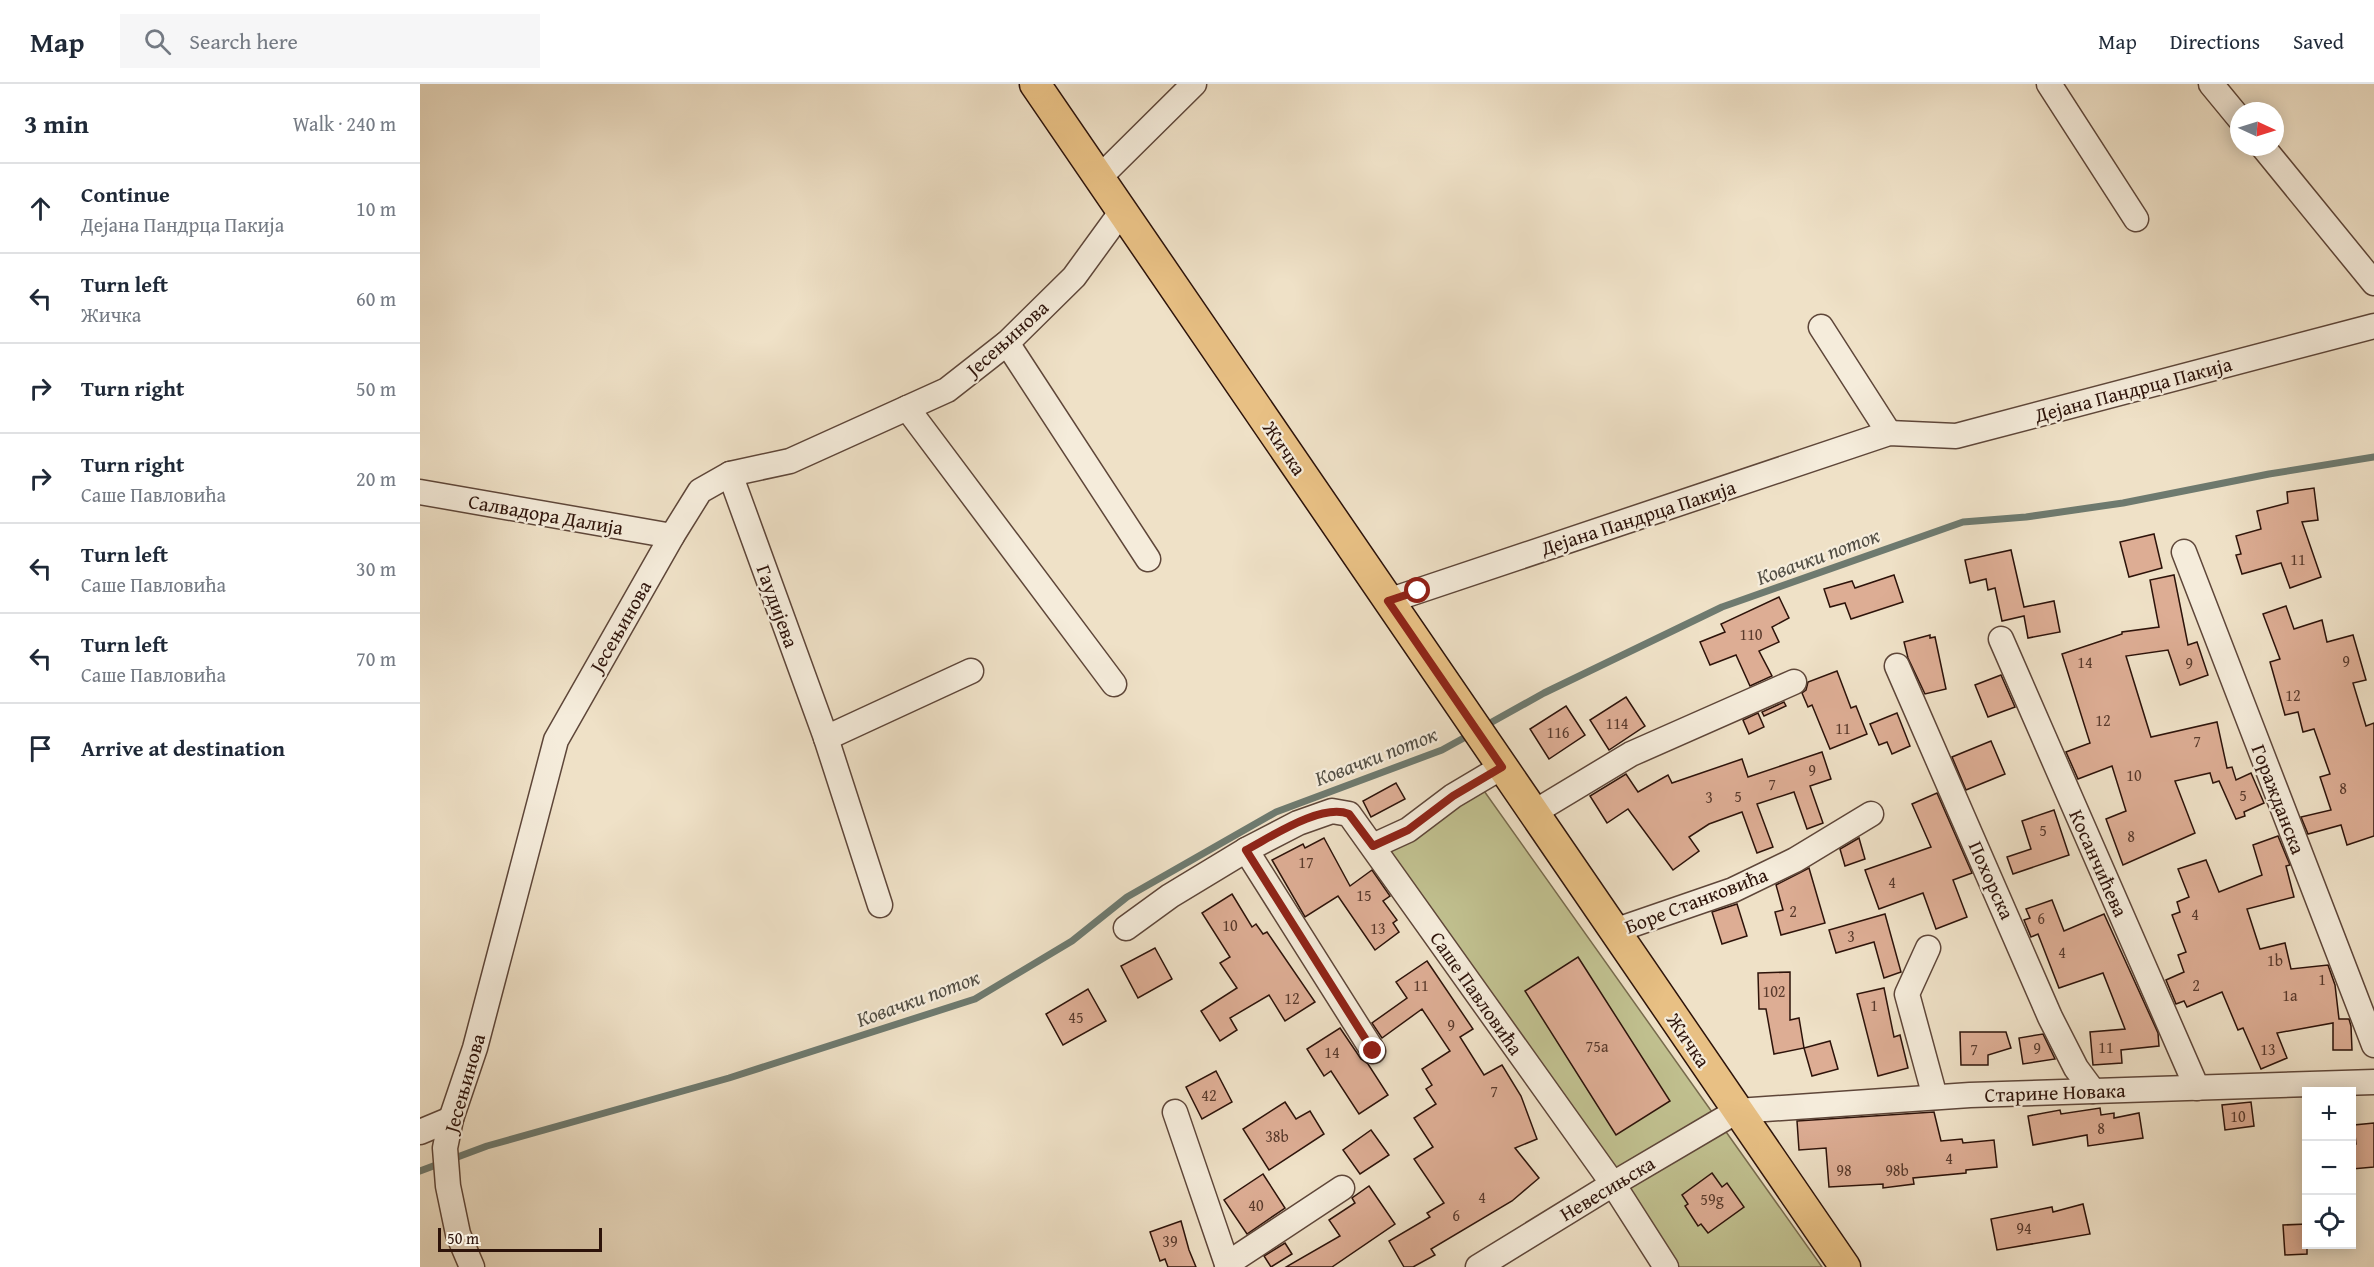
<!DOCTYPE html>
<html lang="en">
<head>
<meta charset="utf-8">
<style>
	body { margin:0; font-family:"Gentium Book Plus",serif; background:#f6f6f7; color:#1f2937 }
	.controls { position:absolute; right:18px; bottom:18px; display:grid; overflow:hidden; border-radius:0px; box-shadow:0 3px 15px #0003 }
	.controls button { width:54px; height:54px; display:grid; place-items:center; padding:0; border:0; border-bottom:2px solid #e0e1e3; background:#fff; color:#1f2937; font:30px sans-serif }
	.compass { position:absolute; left:1810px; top:18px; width:54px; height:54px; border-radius:50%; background:#fff; box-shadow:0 3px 15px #0003; rotate:94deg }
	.scale { position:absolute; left:18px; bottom:15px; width:164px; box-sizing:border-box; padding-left:6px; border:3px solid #2d130a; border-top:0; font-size:16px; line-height:21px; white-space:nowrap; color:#2d130a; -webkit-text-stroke:4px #f5ecdb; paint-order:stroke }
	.stop { position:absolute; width:18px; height:18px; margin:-14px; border:4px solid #8f2418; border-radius:50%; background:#fff }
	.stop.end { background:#8f2418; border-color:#fff; box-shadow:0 2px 6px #0008 }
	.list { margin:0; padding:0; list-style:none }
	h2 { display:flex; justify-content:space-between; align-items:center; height:78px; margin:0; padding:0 24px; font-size:26px }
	h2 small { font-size:20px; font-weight:400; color:#747a83 }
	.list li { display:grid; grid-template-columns:39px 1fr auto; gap:18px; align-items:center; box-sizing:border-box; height:90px; padding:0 24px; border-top:2px solid #e0e1e3 }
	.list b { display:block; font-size:22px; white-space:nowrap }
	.list p { margin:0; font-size:20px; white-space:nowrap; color:#747a83 }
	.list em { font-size:20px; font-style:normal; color:#747a83 }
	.icon { flex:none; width:33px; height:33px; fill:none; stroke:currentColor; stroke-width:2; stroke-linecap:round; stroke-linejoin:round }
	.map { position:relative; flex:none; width:1954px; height:1183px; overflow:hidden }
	header { display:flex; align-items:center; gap:36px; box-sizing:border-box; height:84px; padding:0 30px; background:#fff; border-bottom:2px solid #e0e1e3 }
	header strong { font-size:28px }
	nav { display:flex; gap:33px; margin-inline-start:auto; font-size:21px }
	.search { width:420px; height:54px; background:#f6f6f7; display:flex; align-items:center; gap:15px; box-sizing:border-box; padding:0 21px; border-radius:0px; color:#747a83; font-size:22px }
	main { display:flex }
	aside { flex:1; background:#fff }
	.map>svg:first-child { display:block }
	.green { fill:#c1c190; stroke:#776a4d; stroke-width:1.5 }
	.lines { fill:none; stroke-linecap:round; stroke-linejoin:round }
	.stream { stroke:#6e7a6f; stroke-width:7 }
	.building { fill:#ddad94; stroke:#2d130a; stroke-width:1.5 }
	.minor-casing { stroke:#5e4639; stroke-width:27 }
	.major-casing { stroke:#2d130a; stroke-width:33 }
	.minor { stroke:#f5ecdb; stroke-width:24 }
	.major { stroke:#e8c084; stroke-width:30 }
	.route { stroke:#8f2418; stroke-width:8 }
	.labels { text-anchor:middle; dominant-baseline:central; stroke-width:4.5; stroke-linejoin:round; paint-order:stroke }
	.number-label { font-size:16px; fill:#593a2c }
	.street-label { font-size:20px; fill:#2d130a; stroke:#f5ecdb }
	.water-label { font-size:21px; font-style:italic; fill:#534f45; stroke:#f5ecdb }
</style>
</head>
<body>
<header>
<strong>Map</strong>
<div class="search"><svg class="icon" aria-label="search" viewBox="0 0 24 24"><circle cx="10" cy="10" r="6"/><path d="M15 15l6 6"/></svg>Search here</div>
<nav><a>Map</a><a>Directions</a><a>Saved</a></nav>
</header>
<main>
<aside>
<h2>3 min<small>Walk · 240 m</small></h2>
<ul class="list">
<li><svg class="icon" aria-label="ahead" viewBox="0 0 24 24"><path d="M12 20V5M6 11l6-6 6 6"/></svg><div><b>Continue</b><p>Дејана Пандрца Пакија</p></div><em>10 m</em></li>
<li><svg class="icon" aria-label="left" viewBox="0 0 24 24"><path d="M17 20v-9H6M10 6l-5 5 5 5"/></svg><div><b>Turn left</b><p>Жичка</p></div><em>60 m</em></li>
<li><svg class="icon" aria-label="right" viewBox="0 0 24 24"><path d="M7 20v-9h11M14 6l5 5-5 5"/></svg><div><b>Turn right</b></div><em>50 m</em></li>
<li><svg class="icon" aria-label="right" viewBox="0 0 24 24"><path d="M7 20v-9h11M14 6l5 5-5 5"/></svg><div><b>Turn right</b><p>Саше Павловића</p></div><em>20 m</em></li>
<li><svg class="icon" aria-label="left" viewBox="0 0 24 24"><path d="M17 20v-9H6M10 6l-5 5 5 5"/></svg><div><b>Turn left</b><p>Саше Павловића</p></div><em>30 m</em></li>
<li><svg class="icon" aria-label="left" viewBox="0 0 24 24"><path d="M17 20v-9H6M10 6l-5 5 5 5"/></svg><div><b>Turn left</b><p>Саше Павловића</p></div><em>70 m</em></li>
<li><svg class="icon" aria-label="arrive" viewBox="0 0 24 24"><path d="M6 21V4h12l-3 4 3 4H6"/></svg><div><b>Arrive at destination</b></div></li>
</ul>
</aside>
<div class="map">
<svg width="1954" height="1183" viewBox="0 0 1954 1183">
	<rect width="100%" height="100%" fill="#efe1c7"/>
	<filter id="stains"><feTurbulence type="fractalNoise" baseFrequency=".00333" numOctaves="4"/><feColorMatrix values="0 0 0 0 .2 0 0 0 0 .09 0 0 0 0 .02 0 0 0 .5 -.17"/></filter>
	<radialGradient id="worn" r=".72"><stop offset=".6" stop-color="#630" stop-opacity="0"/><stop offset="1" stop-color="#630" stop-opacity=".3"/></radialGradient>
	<polygon class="green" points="1057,697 1402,1183 1246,1183 960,773"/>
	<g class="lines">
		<g class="stream">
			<polyline points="1063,643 1124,609 1302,523 1543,438 1606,433 1703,419 1849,390 1954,373"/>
			<polyline points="0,1087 67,1062 309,994 555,915 652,857 707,813 856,728 1022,666 1051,650"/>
		</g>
	</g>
	<g class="building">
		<polygon points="1894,404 1898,436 1882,438 1901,493 1870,504 1861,479 1822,490 1816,471 1821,470 1816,452 1841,445 1837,427 1868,419 1867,408"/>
		<polygon points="1734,450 1742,484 1709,493 1700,458"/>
		<polygon points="1591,466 1604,523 1634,517 1640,548 1608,554 1604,532 1582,537 1575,504 1568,506 1566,495 1550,499 1545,476"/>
		<polygon points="1474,491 1483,518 1431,535 1425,519 1410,523 1404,505 1432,497 1435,504"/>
		<polygon points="1754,491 1768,561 1777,558 1788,591 1760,601 1748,566 1706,572 1731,653 1797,638 1807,684 1812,683 1816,696 1831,689 1844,719 1824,728 1825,732 1816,735 1799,697 1793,699 1790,689 1755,697 1775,749 1703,781 1686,735 1706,727 1692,682 1658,695 1646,668 1670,659 1642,570 1702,550 1702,548 1739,543 1730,496"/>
		<polygon points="1359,513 1369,534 1352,543 1359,558 1339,567 1352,592 1330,602 1316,571 1290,581 1280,558 1305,548 1301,540"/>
		<polygon points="1866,522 1874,545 1902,536 1907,558 1933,551 1946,596 1933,599 1946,642 1954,639 1954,752 1927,761 1921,741 1888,750 1881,733 1911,726 1900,693 1910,690 1894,645 1883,648 1878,628 1865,631 1850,578 1860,575 1843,530"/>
		<polygon points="1510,551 1510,554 1515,553 1526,605 1505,610 1488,574 1484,558"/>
		<polygon points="1417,587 1431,624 1436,622 1447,650 1410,665 1392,621 1388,623 1382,609 1386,606 1388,598"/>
		<polygon points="1581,591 1595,623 1568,633 1555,601"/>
		<polygon points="1206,613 1225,642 1189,666 1170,636"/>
		<polygon points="1364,618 1366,622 1344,632 1342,628"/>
		<polygon points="1146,622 1165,651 1129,675 1110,645"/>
		<polygon points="1338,629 1344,643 1329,650 1323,636"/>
		<polygon points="1477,629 1490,662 1472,670 1467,658 1459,661 1450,640"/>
		<polygon points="1571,657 1585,690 1546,706 1532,673"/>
		<polygon points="1402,668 1411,695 1390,702 1403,739 1387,745 1374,708 1337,720 1353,763 1337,769 1322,728 1289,740 1269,753 1279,767 1253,786 1208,725 1187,739 1170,712 1206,690 1218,708 1248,691 1252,699 1322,675 1328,693"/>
		<polygon points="976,699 985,715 951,733 943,717"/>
		<polygon points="1517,709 1552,789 1533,796 1547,833 1516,845 1503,809 1459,825 1445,786 1511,763 1492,720"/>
		<polygon points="1634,726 1649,771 1593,790 1587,773 1611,765 1602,737"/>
		<polygon points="1858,752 1870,781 1866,782 1874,813 1827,825 1840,865 1865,859 1871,885 1908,881 1915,901 1919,935 1929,935 1931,942 1932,966 1913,966 1913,939 1857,949 1867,974 1841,985 1823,944 1818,946 1802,908 1767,923 1764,917 1756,920 1746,896 1764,888 1758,871 1766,868 1752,831 1760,828 1757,818 1769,813 1758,785 1786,776 1799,808 1842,791 1833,761"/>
		<polygon points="904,754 930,802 952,786 970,812 963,817 977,836 973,839 979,848 955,866 918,812 885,833 852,776 883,760 885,764"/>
		<polygon points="1439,754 1445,775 1425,782 1420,765"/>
		<polygon points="1389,784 1405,839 1361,851 1355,828 1363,826 1356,801"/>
		<polygon points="812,810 832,843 836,840 843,850 847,848 895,918 865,937 849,911 810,934 817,946 800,957 781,927 817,904 800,879 810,873 782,829"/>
		<polygon points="1632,816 1644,847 1684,830 1738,949 1739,962 1701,966 1702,979 1673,981 1670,948 1705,945 1683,889 1639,904 1618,850 1611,853 1604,836 1610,834 1606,825"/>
		<polygon points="1317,820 1327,852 1302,860 1292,828"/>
		<polygon points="1465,830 1481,888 1464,894 1454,858 1416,869 1409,846"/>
		<polygon points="735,864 752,895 718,914 701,882"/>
		<polygon points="1158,873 1250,1017 1196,1051 1105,907"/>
		<polygon points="1007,877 1053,945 1040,953 1064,991 1082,981 1101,1012 1117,1055 1095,1064 1119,1094 1092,1117 1011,1165 1015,1171 993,1183 984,1183 969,1157 1010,1133 1007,1129 1024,1119 994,1075 1013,1063 994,1034 1016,1020 1006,1005 1012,1001 1002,985 1030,967 1002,925 962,954 952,939 987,914 976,898"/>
		<polygon points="1370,888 1370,936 1379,934 1384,964 1354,970 1346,925 1339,925 1338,889"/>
		<polygon points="1464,904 1474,953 1480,951 1488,984 1458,992 1437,910"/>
		<polygon points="668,905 686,937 643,961 626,930"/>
		<polygon points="920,944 941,975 948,980 968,1011 939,1030 911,987 904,992 887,965"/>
		<polygon points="1540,948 1586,948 1591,964 1568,971 1568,981 1541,981"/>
		<polygon points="1623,950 1635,975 1603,980 1599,954"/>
		<polygon points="1410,957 1418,985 1392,992 1384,964"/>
		<polygon points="796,987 812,1018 782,1035 766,1003"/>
		<polygon points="865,1018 876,1035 890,1027 904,1050 849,1086 823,1045"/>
		<polygon points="1831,1018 1834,1042 1805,1046 1802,1021"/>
		<polygon points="1680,1024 1681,1031 1694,1029 1694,1034 1719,1029 1723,1054 1668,1062 1667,1051 1613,1061 1608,1032 1640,1026 1641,1030"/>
		<polygon points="1514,1028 1521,1057 1542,1055 1543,1059 1574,1056 1577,1083 1546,1086 1546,1089 1493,1094 1494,1100 1463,1104 1463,1100 1409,1103 1406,1064 1379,1066 1377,1037"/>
		<polygon points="1954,1039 1954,1083 1932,1085 1932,1060 1936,1060 1934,1041"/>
		<polygon points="951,1046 969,1071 940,1090 923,1066"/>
		<polygon points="1292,1089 1302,1103 1307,1099 1324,1123 1288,1149 1281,1140 1278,1142 1265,1122 1268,1120 1262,1111"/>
		<polygon points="843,1090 865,1124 827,1150 804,1116"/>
		<polygon points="949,1102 975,1140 912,1183 866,1183 920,1152 909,1136 935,1119 932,1114"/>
		<polygon points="1663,1120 1670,1150 1577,1166 1571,1135 1632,1123 1633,1128"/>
		<polygon points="761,1137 769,1166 776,1183 748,1183 745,1175 740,1177 730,1148"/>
		<polygon points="1887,1140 1887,1170 1865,1171 1863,1141"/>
		<polygon points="865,1159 872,1170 851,1183 844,1172"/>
	</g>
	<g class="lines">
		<defs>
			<g id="minor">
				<polyline points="1629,0 1716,135"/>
				<polyline points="1791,0 1819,34"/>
				<polyline points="1843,63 1954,199"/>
				<polyline points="679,94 774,0"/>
				<polyline points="1401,243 1469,349"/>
				<polyline points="587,259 728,475"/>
				<polyline points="487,324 694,600"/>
				<polyline points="310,390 406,654 460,821"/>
				<polyline points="0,408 252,452"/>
				<polyline points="1764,468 1954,961"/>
				<polyline points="968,517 1469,349 1536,352 1954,242"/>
				<polyline points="1581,555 1777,1004"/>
				<polyline points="1477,582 1630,933 1656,984 1673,1007"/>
				<polyline points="406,654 551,587"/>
				<polyline points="1113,729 1211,670 1374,598"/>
				<polyline points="953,762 988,746 1033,712 1082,683"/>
				<polyline points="826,766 953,967"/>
				<polyline points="706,844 750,812 826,766 878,739 912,727 929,730 1193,1100 1246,1183"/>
				<polyline points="1194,847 1313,806 1375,776 1451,730"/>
				<polyline points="1508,864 1487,910 1515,1013"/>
				<polyline points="755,1028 808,1183"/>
				<polyline points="0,1048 31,1035"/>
				<polyline points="807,1180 922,1104"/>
				<polyline points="52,1183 38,1150 28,1102 25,1064 31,1035 55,964 136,656 252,452 280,407 310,390 370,377 527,306 587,259 654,193 702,127"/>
				<polyline points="1058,1183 1193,1100 1317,1027 1550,1011 1954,998"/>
			</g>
			<polyline id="major" points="615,0 1425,1183"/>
		</defs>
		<use href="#minor" class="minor-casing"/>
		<use href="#major" class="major-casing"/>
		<use href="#minor" class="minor"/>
		<use href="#major" class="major"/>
	</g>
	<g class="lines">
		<path class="route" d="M 953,967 L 826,766 C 851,753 901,719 929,730 L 953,762 L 988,746 L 1033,712 L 1082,683 L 968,517 L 998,507"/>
	</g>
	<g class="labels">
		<g class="number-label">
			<text x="1878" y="475">11</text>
			<text x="1331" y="550">110</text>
			<text x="1926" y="577">9</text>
			<text x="1665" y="578">14</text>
			<text x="1769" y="579">9</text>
			<text x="1873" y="611">12</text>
			<text x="1683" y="636">12</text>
			<text x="1197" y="639">114</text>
			<text x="1423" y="644">11</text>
			<text x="1138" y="648">116</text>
			<text x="1777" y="657">7</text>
			<text x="1392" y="686">9</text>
			<text x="1714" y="691">10</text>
			<text x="1352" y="700">7</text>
			<text x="1923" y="704">8</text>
			<text x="1823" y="711">5</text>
			<text x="1318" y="712">5</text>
			<text x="1289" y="713">3</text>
			<text x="1623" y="746">5</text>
			<text x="1711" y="752">8</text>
			<text x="886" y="778">17</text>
			<text x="1472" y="798">4</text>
			<text x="944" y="811">15</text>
			<text x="1373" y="827">2</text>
			<text x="1775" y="830">4</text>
			<text x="1621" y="834">6</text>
			<text x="810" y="841">10</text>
			<text x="958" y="844">13</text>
			<text x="1431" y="852">3</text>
			<text x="1642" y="868">4</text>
			<text x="1855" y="876">1b</text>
			<text x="1902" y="895">1</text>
			<text x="1001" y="901">11</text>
			<text x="1776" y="901">2</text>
			<text x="1354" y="907">102</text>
			<text x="1870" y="911">1a</text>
			<text x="872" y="914">12</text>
			<text x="1454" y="921">1</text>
			<text x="656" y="933">45</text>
			<text x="1031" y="941">9</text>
			<text x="1177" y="962">75a</text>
			<text x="1686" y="963">11</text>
			<text x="1617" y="964">9</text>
			<text x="1554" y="965">7</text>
			<text x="1848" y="965">13</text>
			<text x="912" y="968">14</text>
			<text x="1074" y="1007">7</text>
			<text x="789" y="1011">42</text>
			<text x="1818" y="1032">10</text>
			<text x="1681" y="1044">8</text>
			<text x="857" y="1052">38b</text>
			<text x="1529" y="1074">4</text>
			<text x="1424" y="1086">98</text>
			<text x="1477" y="1086">98b</text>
			<text x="1062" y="1113">4</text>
			<text x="1292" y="1115">59g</text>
			<text x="836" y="1121">40</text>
			<text x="1036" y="1131">6</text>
			<text x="1604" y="1144">94</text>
			<text x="750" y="1157">39</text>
		</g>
		<g class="street-label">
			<text transform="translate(587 254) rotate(-42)">Јесењинова</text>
			<text transform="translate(1713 305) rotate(-15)">Дејана Пандрца Пакија</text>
			<text transform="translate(865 364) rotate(56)">Жичка</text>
			<text transform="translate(126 430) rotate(10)">Салвадора Далија</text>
			<text transform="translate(1218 433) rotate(-18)">Дејана Пандрца Пакија</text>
			<text transform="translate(358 522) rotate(70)">Гаудијева</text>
			<text transform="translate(200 542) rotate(-60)">Јесењинова</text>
			<text transform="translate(1859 715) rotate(69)">Горажданска</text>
			<text transform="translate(1679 779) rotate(66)">Косанчићева</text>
			<text transform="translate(1572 796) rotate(66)">Похорска</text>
			<text transform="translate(1276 816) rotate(-21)">Боре Станковића</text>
			<text transform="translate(1057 909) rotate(55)">Саше Павловића</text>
			<text transform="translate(1269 956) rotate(56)">Жичка</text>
			<text transform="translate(44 999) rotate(-74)">Јесењинова</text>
			<text transform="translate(1635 1008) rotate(-2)">Старине Новака</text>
			<text transform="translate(1187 1104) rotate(-31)">Невесињска</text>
		</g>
		<g class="water-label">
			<text transform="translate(1398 472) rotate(-20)">Ковачки поток</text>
			<text transform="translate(956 672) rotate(-21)">Ковачки поток</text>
			<text transform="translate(498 914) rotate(-20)">Ковачки поток</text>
		</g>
	</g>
	<rect width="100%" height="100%" filter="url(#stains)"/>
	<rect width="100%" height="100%" fill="url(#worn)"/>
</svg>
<div class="controls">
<button>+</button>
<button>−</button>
<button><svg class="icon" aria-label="locate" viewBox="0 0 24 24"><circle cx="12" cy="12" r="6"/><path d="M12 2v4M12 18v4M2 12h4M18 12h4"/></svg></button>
</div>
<svg class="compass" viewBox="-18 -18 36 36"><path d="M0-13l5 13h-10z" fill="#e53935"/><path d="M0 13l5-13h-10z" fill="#747a83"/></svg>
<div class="scale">50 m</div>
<div class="stop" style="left:998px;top:507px"></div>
<div class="stop end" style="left:953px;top:967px"></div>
</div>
</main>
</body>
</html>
